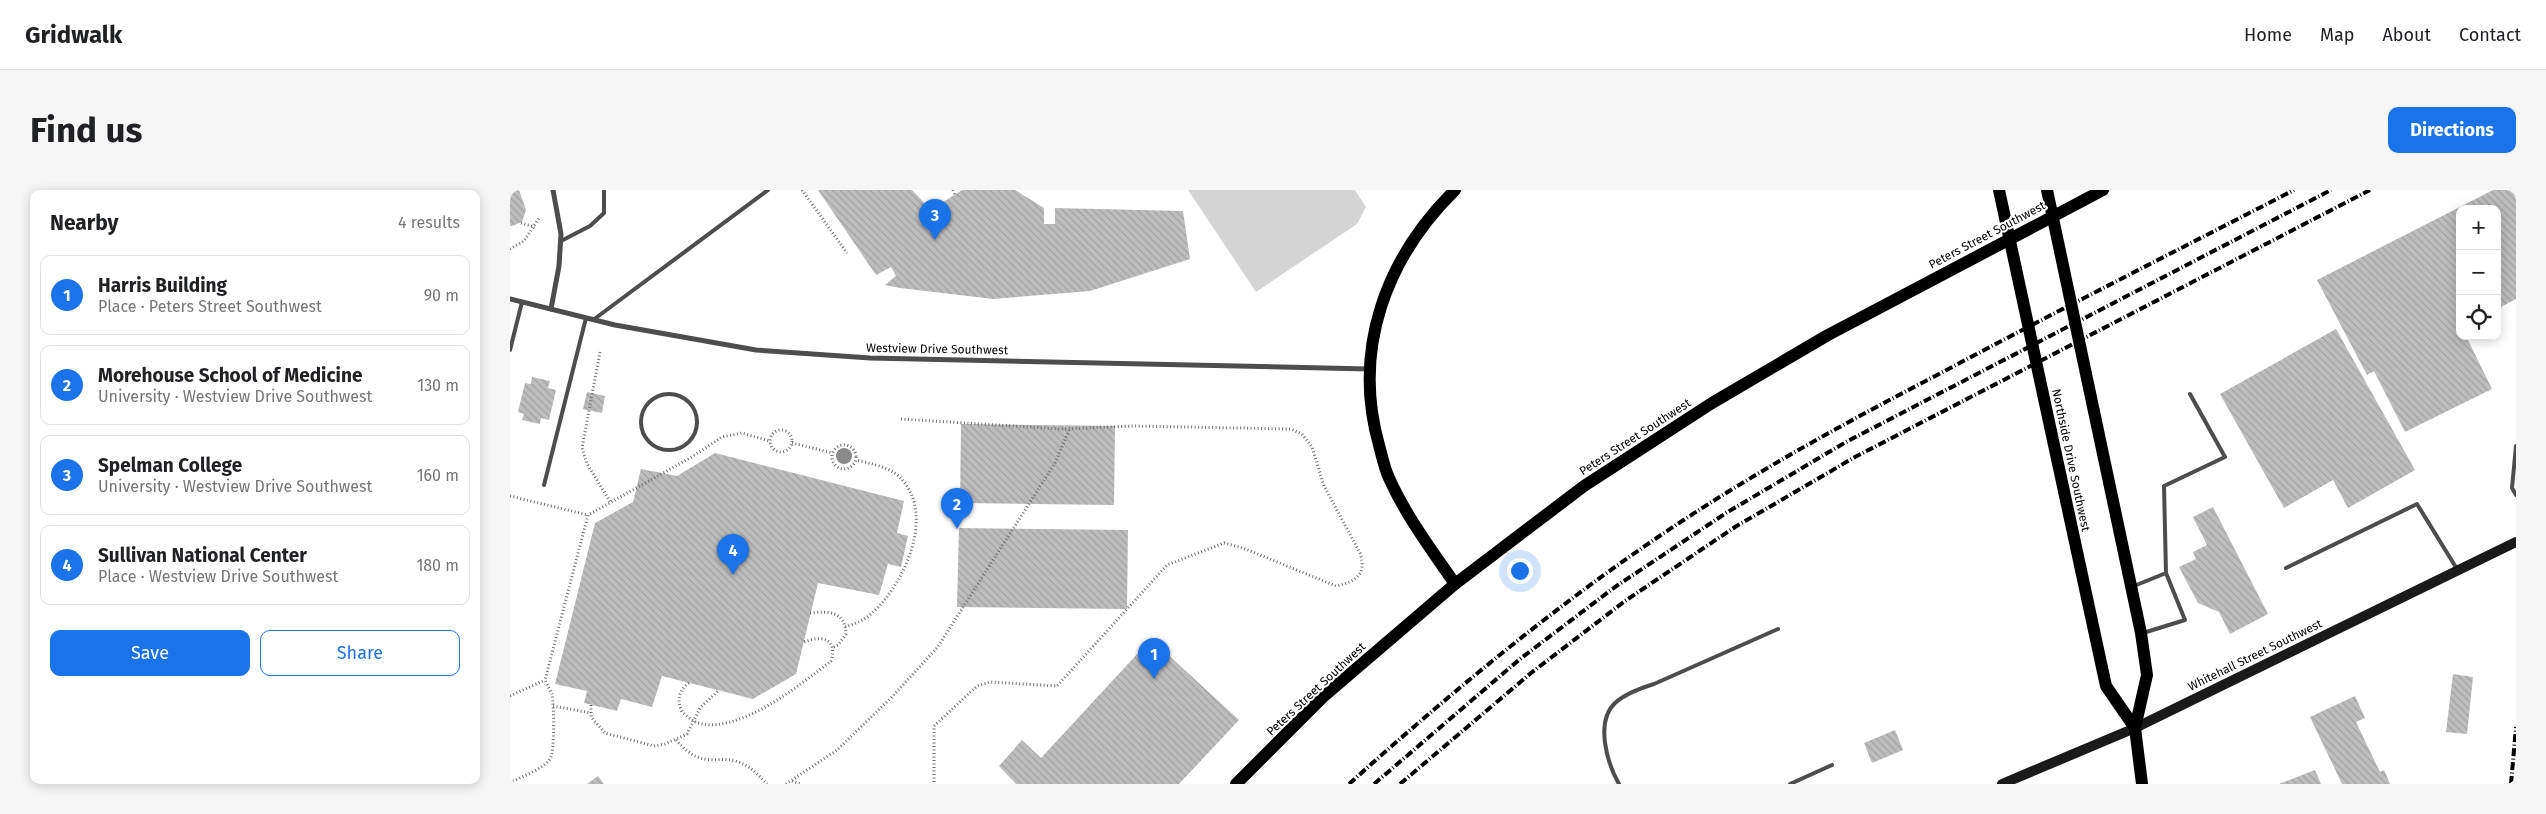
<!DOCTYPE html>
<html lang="en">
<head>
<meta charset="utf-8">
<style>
	body { margin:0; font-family:"Fira Sans",sans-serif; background:#f6f6f6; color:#202124 }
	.controls { position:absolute; right:15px; top:15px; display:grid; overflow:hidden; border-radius:10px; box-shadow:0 2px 12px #0003 }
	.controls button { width:45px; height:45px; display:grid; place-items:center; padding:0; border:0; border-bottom:1px solid #e0e0e0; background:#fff; color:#202124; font:25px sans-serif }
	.you { position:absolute; left:1009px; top:380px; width:18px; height:18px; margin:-12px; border:4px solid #fff; border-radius:50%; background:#1a73e8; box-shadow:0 0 0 8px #1a73e833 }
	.badge { display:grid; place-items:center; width:32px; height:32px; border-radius:50%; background:#1a73e8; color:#fff; font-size:16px; font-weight:700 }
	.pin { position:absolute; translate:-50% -41px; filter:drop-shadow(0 1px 2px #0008) }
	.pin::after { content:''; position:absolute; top:26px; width:18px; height:15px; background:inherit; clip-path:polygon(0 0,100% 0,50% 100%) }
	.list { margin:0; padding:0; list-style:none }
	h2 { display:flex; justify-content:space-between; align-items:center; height:65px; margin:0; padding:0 20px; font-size:21px }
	h2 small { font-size:16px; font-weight:400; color:#757577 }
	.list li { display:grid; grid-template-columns:32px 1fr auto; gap:15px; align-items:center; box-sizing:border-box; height:80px; margin:0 10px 10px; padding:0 10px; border:1px solid #e0e0e0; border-radius:10px }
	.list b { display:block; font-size:19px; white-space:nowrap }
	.list p { margin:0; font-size:16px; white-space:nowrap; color:#757577 }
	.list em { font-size:16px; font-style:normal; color:#757577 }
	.actions { display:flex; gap:10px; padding:15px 20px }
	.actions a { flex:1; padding:11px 0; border:1px solid #1a73e8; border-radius:10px; text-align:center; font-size:18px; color:#1a73e8 }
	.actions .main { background:#1a73e8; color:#fff }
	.icon { flex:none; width:28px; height:28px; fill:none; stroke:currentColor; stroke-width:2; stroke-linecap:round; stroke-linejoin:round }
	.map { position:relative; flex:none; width:2006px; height:594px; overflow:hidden; border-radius:10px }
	header { display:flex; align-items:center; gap:30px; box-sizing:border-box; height:70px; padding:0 25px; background:#fff; border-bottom:1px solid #e0e0e0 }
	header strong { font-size:24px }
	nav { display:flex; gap:28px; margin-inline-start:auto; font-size:18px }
	.intro { display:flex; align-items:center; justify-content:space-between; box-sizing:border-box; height:120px; padding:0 30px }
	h1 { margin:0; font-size:35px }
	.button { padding:12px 22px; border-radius:10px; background:#1a73e8; color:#fff; font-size:18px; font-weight:700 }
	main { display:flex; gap:30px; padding:0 30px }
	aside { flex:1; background:#fff; border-radius:10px; box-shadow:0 2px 12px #0003 }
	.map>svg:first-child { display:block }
	.garden { fill:#d4d4d4 }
	.building { fill:url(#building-back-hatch) }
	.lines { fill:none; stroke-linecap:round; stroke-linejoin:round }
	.path { stroke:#6f6f6f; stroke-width:3; stroke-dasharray:1 2.5; stroke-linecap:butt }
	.lane { stroke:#4d4d4d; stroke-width:4 }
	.street { stroke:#4d4d4d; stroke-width:5 }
	.secondary { stroke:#1a1a1a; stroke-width:10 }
	.primary { stroke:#000; stroke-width:12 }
	.rail { stroke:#000; stroke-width:4; stroke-dasharray:8 2.5 1 2.5; stroke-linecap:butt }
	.tree { fill:#8a8a8a }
	.labels { text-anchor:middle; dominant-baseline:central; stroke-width:4; stroke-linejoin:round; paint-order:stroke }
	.street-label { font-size:12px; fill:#000; stroke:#fff }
</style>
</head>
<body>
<header>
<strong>Gridwalk</strong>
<nav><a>Home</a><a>Map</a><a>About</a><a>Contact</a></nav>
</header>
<div class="intro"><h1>Find us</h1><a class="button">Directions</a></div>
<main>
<aside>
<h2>Nearby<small>4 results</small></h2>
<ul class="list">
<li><span class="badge">1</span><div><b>Harris Building</b><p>Place · Peters Street Southwest</p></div><em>90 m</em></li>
<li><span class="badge">2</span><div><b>Morehouse School of Medicine</b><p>University · Westview Drive Southwest</p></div><em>130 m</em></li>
<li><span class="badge">3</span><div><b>Spelman College</b><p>University · Westview Drive Southwest</p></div><em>160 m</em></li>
<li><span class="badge">4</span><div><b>Sullivan National Center</b><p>Place · Westview Drive Southwest</p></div><em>180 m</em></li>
</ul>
<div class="actions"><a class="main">Save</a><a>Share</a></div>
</aside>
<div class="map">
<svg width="2006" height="594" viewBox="0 0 2006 594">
	<defs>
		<pattern id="building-back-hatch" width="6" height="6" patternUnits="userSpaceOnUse" patternTransform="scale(1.25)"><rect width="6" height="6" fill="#bdbdbd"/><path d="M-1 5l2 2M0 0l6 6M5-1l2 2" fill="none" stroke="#a1a1a1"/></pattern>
	</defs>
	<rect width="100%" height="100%" fill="#fff"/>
	<polygon class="garden" points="678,0 845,0 856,17 847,34 746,102"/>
	<g class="building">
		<polygon points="0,0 9,0 16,20 12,32 2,36 0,36"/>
		<polygon points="308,0 402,0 421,20 452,0 505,0 534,18 534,34 545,34 545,18 673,21 680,69 580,101 483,109 390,98 375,95 386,86 381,77 366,85"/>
		<polygon points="1983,0 2006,0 2006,109 1987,119 1987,19 1950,19 1950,146 1956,146 1982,199 1895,242 1864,181 1857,185 1807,90"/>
		<polygon points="1826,139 1905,280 1838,318 1823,290 1774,318 1710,204"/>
		<polygon points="22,187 40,191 38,198 46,200 39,230 31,228 30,234 12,230 14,224 8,222 15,193 21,194"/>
		<polygon points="77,202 95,206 92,223 73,219"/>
		<polygon points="451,234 605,236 604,315 450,313"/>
		<polygon points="205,263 394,311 387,343 398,346 391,377 378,374 369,405 308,393 286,484 243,509 152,486 142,517 111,509 107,521 74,513 77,501 45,494 85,333 123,312 131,279 167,286"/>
		<polygon points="1703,317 1758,424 1720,444 1709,422 1688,413 1669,377 1686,369 1683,362 1697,355 1683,327"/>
		<polygon points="449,338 618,340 617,419 447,417"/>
		<polygon points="641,449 729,530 669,594 506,594 489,576 512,550 531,568"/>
		<polygon points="1943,484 1963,487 1957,544 1936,542"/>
		<polygon points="1845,506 1855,528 1846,532 1870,582 1874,580 1880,594 1832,594 1800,527"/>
		<polygon points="1385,540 1393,560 1362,573 1354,553"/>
		<polygon points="1805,580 1811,594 1769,594"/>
		<polygon points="88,586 94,594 77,594"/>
	</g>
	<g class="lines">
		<g class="path">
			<polyline points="292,0 337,63"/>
			<polyline points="443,0 445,5"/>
			<polyline points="11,33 25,37"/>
			<polyline points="0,59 14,51 29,28"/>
			<polyline points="90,162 72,258 77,274 101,313"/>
			<path d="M 391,229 L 551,239 L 623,236 L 781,239 L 792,244 L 802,257 L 814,296 L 850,363 C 857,385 845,392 826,396 L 733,358 L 714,353 L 657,375 L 547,496 L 480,492 L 467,496 L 424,536 L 424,594"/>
			<circle cx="271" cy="251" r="11"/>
			<polyline points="282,253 323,263"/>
			<circle cx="334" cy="267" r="12"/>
			<polyline points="0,306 78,325"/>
			<path d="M 300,423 C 319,421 335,421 336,444 L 328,455 L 322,458"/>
			<path d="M 335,437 C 345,434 355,430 362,423 C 395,394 429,319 386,284 C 375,276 358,273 346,270"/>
			<path d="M 179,493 C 168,501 167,510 172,522 C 177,526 182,531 188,533 C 229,545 291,494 321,471 C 328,448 311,445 294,452"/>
			<polyline points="0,506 35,490"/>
			<polyline points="81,515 81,527 95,543 144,556 155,554 177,544 190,518 209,500"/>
			<polyline points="43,516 81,523"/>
			<path d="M 166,550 C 197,585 208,559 237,576 C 244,580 251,588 257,594"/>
			<polyline points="282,591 290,594"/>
			<path d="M 0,593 C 12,586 32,580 40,569 C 45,561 44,515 42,504 C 40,500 37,495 35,490 L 78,325 L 180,268 L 212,247 L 232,243 L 260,251"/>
			<polyline points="276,594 327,560 381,508 427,458 545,273 560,238"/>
		</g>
		<g class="lane">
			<polyline points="51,51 80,36 94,23 94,0"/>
			<polyline points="83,130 258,0"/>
			<polyline points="0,160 12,112"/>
			<circle cx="159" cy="232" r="28"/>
			<polyline points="2006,256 2002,298 2006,305"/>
			<polyline points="34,295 76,128"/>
			<polyline points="1776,378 1907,314 1947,379"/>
			<polyline points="1624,396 1656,383 1654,296 1715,267 1680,204"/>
			<polyline points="1633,443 1675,430 1656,383"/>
			<path d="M 1109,594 C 1097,573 1085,532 1105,513 C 1116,503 1131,498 1144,494 L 1268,439"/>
			<polyline points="1280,594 1322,575"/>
		</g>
		<g class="street">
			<polyline points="0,109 105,135 246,160 360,168 859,179"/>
			<polyline points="41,119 49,76 51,44 43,0"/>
		</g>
		<polyline class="secondary" points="1492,594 1625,538 2006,352"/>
		<g class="primary">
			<polyline points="1489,0 1596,496 1625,538"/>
			<polyline points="1537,0 1631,443 1637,485 1625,538 1632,594"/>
			<path d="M 945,394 C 921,359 896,326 879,288 C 874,277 872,266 869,255 C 842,159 876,68 945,0"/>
			<polyline points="726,594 813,507 945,394 1074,296 1202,213 1318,145 1593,0"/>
		</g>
		<g class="rail">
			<path d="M 839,594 C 955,490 1075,391 1208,308 C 1280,263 1354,223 1429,184 C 1547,121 1666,61 1784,0"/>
			<polyline points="864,594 1010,469 1105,397 1216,323 1336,252 1821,0"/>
			<polyline points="890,594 1021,483 1115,411 1225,337 1345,267 1860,0"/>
			<polyline points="2001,594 2006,537"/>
		</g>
	</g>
	<circle class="tree" cx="334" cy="266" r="8"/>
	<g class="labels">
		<g class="street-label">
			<text transform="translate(1477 45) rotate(-28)">Peters Street Southwest</text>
			<text transform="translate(427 159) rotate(1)">Westview Drive Southwest</text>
			<text transform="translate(1125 247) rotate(-33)">Peters Street Southwest</text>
			<text transform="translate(1561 270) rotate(78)">Northside Drive Southwest</text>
			<text transform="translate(1745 465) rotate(-26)">Whitehall Street Southwest</text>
			<text transform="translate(806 499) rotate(-43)">Peters Street Southwest</text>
		</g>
	</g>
</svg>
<div class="controls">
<button>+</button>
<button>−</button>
<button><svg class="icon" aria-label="locate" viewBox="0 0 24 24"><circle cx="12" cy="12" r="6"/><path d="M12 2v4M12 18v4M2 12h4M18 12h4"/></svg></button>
</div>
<div class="you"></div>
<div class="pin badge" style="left:644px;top:489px">1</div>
<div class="pin badge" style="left:447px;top:339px">2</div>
<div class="pin badge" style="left:425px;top:50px">3</div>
<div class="pin badge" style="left:223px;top:385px">4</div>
</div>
</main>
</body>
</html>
